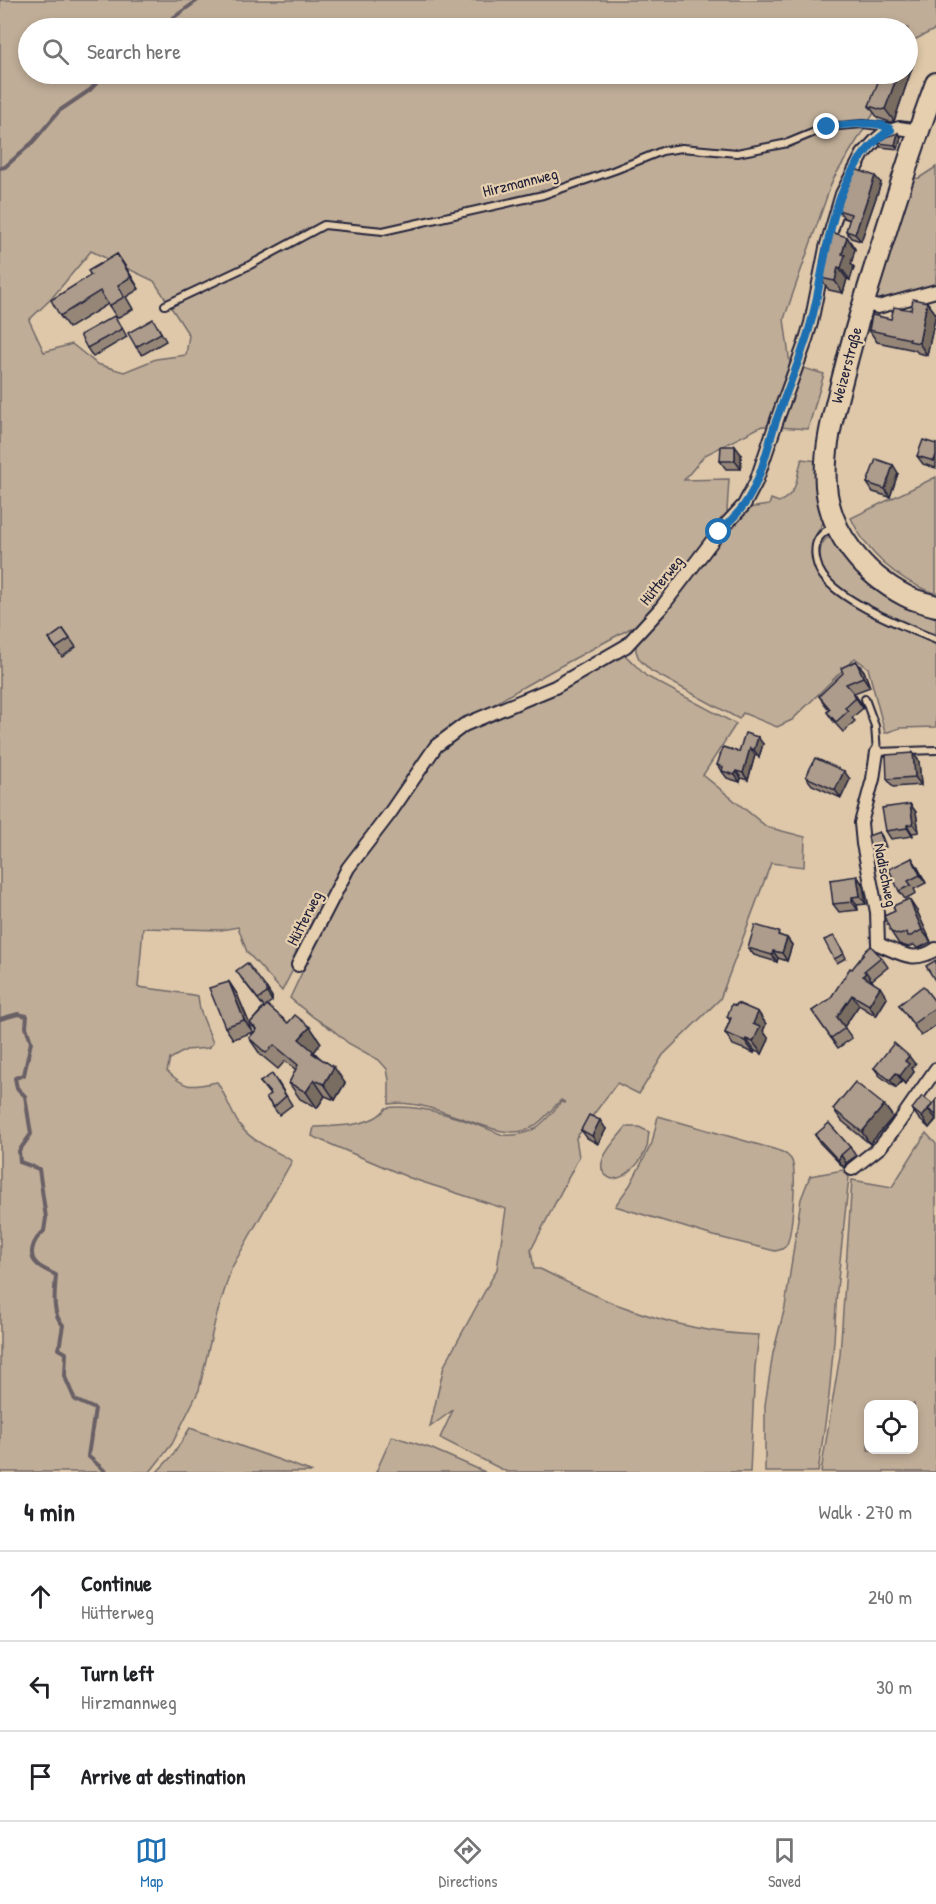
<!DOCTYPE html>
<html lang="en">
<head>
<meta charset="utf-8">
<style>
	body { margin:0; font-family:"Patrick Hand",sans-serif; background:#f2f2f2; color:#202124 }
	.controls { position:absolute; right:18px; bottom:18px; display:grid; overflow:hidden; border-radius:12px; box-shadow:0 3px 9px #0003 }
	.controls button { width:54px; height:54px; display:grid; place-items:center; padding:0; border:0; border-bottom:2px solid #e0e0e0; background:#fff; color:#202124; font:30px sans-serif }
	.stop { position:absolute; width:18px; height:18px; margin:-14px; border:4px solid #1f6fb2; border-radius:50%; background:#fff }
	.stop.end { background:#1f6fb2; border-color:#fff; box-shadow:0 2px 6px #0008 }
	.list { margin:0; padding:0; list-style:none }
	h2 { display:flex; justify-content:space-between; align-items:center; height:78px; margin:0; padding:0 24px; font-size:26px }
	h2 small { font-size:20px; font-weight:400; color:#757577 }
	.list li { display:grid; grid-template-columns:39px 1fr auto; gap:18px; align-items:center; box-sizing:border-box; height:90px; padding:0 24px; border-top:2px solid #e0e0e0 }
	.list b { display:block; font-size:22px; white-space:nowrap }
	.list p { margin:0; font-size:20px; white-space:nowrap; color:#757577 }
	.list em { font-size:20px; font-style:normal; color:#757577 }
	.icon { flex:none; width:33px; height:33px; fill:none; stroke:currentColor; stroke-width:2; stroke-linecap:round; stroke-linejoin:round }
	.map { position:relative; flex:none; width:936px; height:1472px; overflow:hidden }
	.search { position:absolute; background:#fff; box-shadow:0 3px 9px #0003; left:18px; right:18px; top:18px; height:66px; display:flex; align-items:center; gap:15px; box-sizing:border-box; padding:0 21px; border-radius:33px; color:#757577; font-size:22px }
	.sheet { height:348px; background:#fff }
	nav { display:flex; justify-content:space-around; align-items:center; box-sizing:border-box; height:84px; border-top:2px solid #e0e0e0; background:#fff; font-size:16px; color:#757577 }
	nav a { display:grid; justify-items:center; gap:3px }
	nav .on { color:#1f6fb2 }
	.map>svg:first-child { display:block }
	.green { fill:#bfad97; stroke:#706869; stroke-width:1.5; fill-rule:evenodd }
	.lines { fill:none; stroke-linecap:round; stroke-linejoin:round }
	.stream { stroke:#696066; stroke-width:4 }
	.lane-casing { stroke:#22223b; stroke-width:10 }
	.street-casing { stroke:#22223b; stroke-width:16 }
	.primary-casing { stroke:#22223b; stroke-width:24 }
	.lane { stroke:#e6cfae; stroke-width:6 }
	.street { stroke:#e6cfae; stroke-width:12 }
	.primary { stroke:#e6cfae; stroke-width:20 }
	.wall { fill:#958678; stroke:#22223b; stroke-width:1.5 }
	.shaded-wall { fill:#796d62; stroke:#22223b; stroke-width:1.5 }
	.building { fill:#ad9c8c; stroke:#22223b; stroke-width:1.5 }
	.route { stroke:#1f6fb2; stroke-width:8 }
	.labels { text-anchor:middle; dominant-baseline:central; stroke-width:4.5; stroke-linejoin:round; paint-order:stroke }
	.street-label { font-size:16px; fill:#22223b; stroke:#e6cfae }
</style>
</head>
<body>
<div class="map">
<svg width="936" height="1472" viewBox="0 0 936 1472">
	<rect width="100%" height="100%" fill="#dec8a9"/>
	<filter id="ink" filterUnits="userSpaceOnUse"><feTurbulence type="fractalNoise" baseFrequency=".0167" numOctaves="2"/><feDisplacementMap in="SourceGraphic" scale="12" xChannelSelector="R" yChannelSelector="G"/><feConvolveMatrix kernelMatrix="1 2 1 2 8 2 1 2 1" color-interpolation-filters="sRGB"/></filter>
	<g filter="url(#ink)">
		<g class="green">
			<path d="M 0,0 L 936,0 L 936,29 L 908,43 L 908,28 L 28,28 L 28,74 L 881,74 L 874,113 L 833,179 L 784,319 L 790,364 L 824,374 L 808,429 L 762,426 L 705,455 L 684,480 L 729,479 L 727,511 L 769,505 L 771,499 L 779,502 C 800,492 795,478 802,459 L 817,461 L 819,501 L 824,521 C 821,528 815,534 813,542 C 805,571 830,590 850,604 L 850,602 L 936,644 L 936,727 L 900,728 L 885,733 L 868,668 L 855,658 L 792,720 L 777,727 L 743,713 L 739,719 L 651,671 L 639,659 L 636,651 L 636,646 L 642,622 C 571,661 497,697 433,746 L 308,940 L 282,991 L 247,952 L 238,927 L 221,930 L 143,928 L 138,987 L 169,991 L 198,996 L 200,1010 L 213,1043 L 208,1048 L 186,1050 L 170,1059 L 167,1071 C 187,1090 191,1087 217,1082 C 226,1095 230,1111 239,1124 C 252,1143 274,1149 292,1161 L 231,1269 L 215,1321 L 199,1390 L 172,1444 L 150,1472 L 0,1472 ZM 91,251 L 154,281 L 189,335 L 186,355 L 156,359 L 124,372 L 97,364 L 72,344 L 44,352 L 29,320 L 51,299 Z"/>
			<polygon points="936,167 936,288 879,300 875,298 912,179 919,178"/>
			<path d="M 936,477 L 936,594 C 898,580 868,556 851,518 Z"/>
			<path d="M 827,538 L 832,538 L 936,613 L 936,634 C 908,628 844,598 827,576 C 822,569 819,562 820,554 C 820,547 822,542 827,538 Z"/>
			<path d="M 622,652 L 646,676 L 736,724 L 703,775 L 767,827 L 805,837 L 804,867 L 771,863 L 720,999 L 663,1055 L 639,1094 L 617,1083 L 576,1138 L 579,1157 L 531,1250 L 534,1269 L 540,1269 C 567,1282 595,1297 624,1307 C 667,1323 713,1334 759,1335 L 755,1367 L 750,1472 L 507,1472 L 440,1438 L 453,1410 L 430,1427 L 444,1366 L 497,1269 L 506,1209 L 410,1178 L 323,1141 L 312,1136 L 314,1127 C 334,1126 374,1127 386,1108 C 421,1102 471,1122 503,1135 C 533,1137 544,1123 561,1102 L 566,1103 L 561,1100 C 551,1110 539,1126 526,1130 C 509,1136 491,1128 475,1123 C 449,1114 417,1100 389,1104 L 389,1080 L 387,1069 L 379,1060 L 348,1043 L 333,1030 L 313,1017 L 290,998 L 344,883 L 445,743 L 466,726 L 537,702 Z"/>
			<path d="M 658,1116 L 770,1148 C 777,1150 786,1152 791,1159 C 798,1169 792,1232 787,1244 C 785,1249 780,1250 775,1251 L 710,1235 L 615,1206 L 630,1185 L 652,1143 Z"/>
			<path d="M 626,1127 L 639,1127 L 649,1132 C 648,1137 648,1143 647,1147 C 642,1161 627,1179 612,1179 C 586,1168 616,1140 626,1127 Z"/>
			<path d="M 926,1133 L 936,1144 L 936,1472 L 821,1472 L 840,1355 L 852,1180 L 892,1187 ZM 868,1404 L 914,1404 L 914,1450 L 868,1450 Z"/>
			<polygon points="843,1170 849,1177 837,1289 834,1341 829,1396 818,1472 765,1472 765,1405 773,1353 785,1307 801,1199 810,1176"/>
			<polygon points="190,1428 313,1472 157,1472 173,1455"/>
			<polygon points="392,1436 430,1448 485,1472 376,1472"/>
		</g>
		<g class="lines">
			<g class="stream">
				<polyline points="215,0 227,0"/>
				<polyline points="159,28 198,0"/>
				<polyline points="0,168 5,167 33,142 59,111 90,90 105,74"/>
				<path d="M 0,1019 L 18,1014 L 27,1016 L 26,1027 L 31,1042 L 24,1075 L 15,1078 L 17,1088 L 25,1096 L 31,1134 L 19,1151 L 20,1162 L 39,1169 L 46,1218 L 44,1231 C 34,1239 26,1255 38,1265 C 43,1269 50,1272 56,1275 C 55,1291 51,1314 63,1325 L 59,1349 L 66,1353 L 65,1377 L 75,1400 L 95,1409 L 88,1456 L 106,1472"/>
			</g>
			<defs>
				<g id="lane">
					<polyline points="165,305 248,266 324,225 383,231 543,195 615,170 662,151 682,148 737,153 788,143 827,127 863,124 888,127 891,130"/>
					<path d="M 836,527 C 826,529 818,536 816,545 C 814,555 817,568 823,576 C 844,604 904,626 936,640"/>
					<polyline points="865,699 875,726 877,752 936,750"/>
				</g>
				<g id="street">
					<polyline points="863,303 878,307 936,291"/>
					<path d="M 877,752 L 873,779 L 861,823 L 863,844 L 877,912 L 878,944 C 900,953 914,964 936,949"/>
					<polyline points="298,965 348,868 390,813 436,746 464,725 555,687 626,646 661,608 719,532 744,505 756,482 778,417 804,346 811,323 826,248 842,194 863,154 877,139 884,133 899,128 920,131"/>
					<polyline points="852,1169 880,1147 895,1128 936,1069"/>
				</g>
				<path id="primary" d="M 936,83 C 916,137 898,192 881,247 C 869,286 856,325 846,365 C 836,405 823,445 826,486 C 830,534 865,575 906,596 C 915,601 926,603 936,606"/>
			</defs>
			<use href="#lane" class="lane-casing"/>
			<use href="#street" class="street-casing"/>
			<use href="#primary" class="primary-casing"/>
			<use href="#lane" class="lane"/>
			<use href="#street" class="street"/>
			<use href="#primary" class="primary"/>
		</g>
		<g class="wall">
			<polygon points="908,44 916,56 894,121 890,122 878,118 869,106"/>
			<polygon points="901,137 898,149 881,147 878,143"/>
			<polygon points="881,183 861,241 851,238 846,231 850,220 844,218 838,210"/>
			<polygon points="847,237 855,249 851,264 854,267 850,280 847,279 843,293 829,290 820,278 823,266 821,262 827,247"/>
			<polygon points="117,254 125,266 139,289 126,297 133,309 117,318 108,304 69,328 60,316 91,275"/>
			<polygon points="927,302 936,314 927,355 918,353 915,350 877,342 869,330"/>
			<polygon points="120,324 127,337 93,357 87,348"/>
			<polygon points="158,327 166,341 142,355 136,347"/>
			<polygon points="936,444 936,468 923,464 917,456"/>
			<polygon points="741,454 741,469 726,469 720,461"/>
			<polygon points="893,465 898,473 890,497 873,492 867,483"/>
			<polygon points="63,629 76,647 62,657 49,639"/>
			<polygon points="856,661 864,671 870,687 854,693 860,702 863,708 852,718 855,721 843,732 834,722 827,712 829,710 819,696"/>
			<polygon points="763,744 759,757 755,755 748,780 741,778 740,782 727,778 717,765 739,752"/>
			<polygon points="913,753 919,761 921,785 893,787 887,779"/>
			<polygon points="806,777 850,779 841,798 812,785"/>
			<polygon points="910,804 916,812 919,832 912,833 913,836 891,839 886,831"/>
			<polygon points="879,832 882,836 886,847 873,851 870,847"/>
			<polygon points="912,858 917,866 926,883 914,889 916,893 905,899 899,891"/>
			<polygon points="857,876 863,885 866,904 857,905 858,910 839,912 833,904"/>
			<polygon points="917,911 931,942 919,948 917,948 914,945 908,947 899,944 891,932"/>
			<polygon points="781,936 787,938 792,945 787,961 778,958 777,962 754,955 748,948"/>
			<polygon points="837,940 846,958 837,963 834,959"/>
			<polygon points="881,957 888,967 872,980 873,983 887,998 876,1016 859,1005 844,1027 852,1038 838,1048 812,1011 830,999 852,969"/>
			<polygon points="242,979 267,989 272,997 272,1001 267,1005 288,1023 310,1027 321,1043 314,1052 345,1083 335,1100 325,1096 317,1108 300,1099 289,1083 296,1070 285,1061 278,1069 260,1054 249,1038 256,1030 250,1023 264,1007"/>
			<polygon points="229,982 237,994 253,1032 233,1039 225,1027"/>
			<polygon points="936,1003 936,1025 921,1036 899,1005"/>
			<polygon points="758,1012 766,1024 763,1031 769,1039 762,1054 755,1051 754,1053 733,1045 725,1033 730,1020 727,1017"/>
			<polygon points="915,1064 912,1068 914,1072 905,1084 902,1081 896,1088 880,1076 874,1068"/>
			<polygon points="260,1082 278,1082 292,1105 279,1115 266,1098 270,1095"/>
			<polygon points="936,1100 936,1120 929,1128 919,1119 912,1109 933,1104"/>
			<polygon points="884,1105 893,1117 870,1144 842,1121 833,1109"/>
			<polygon points="606,1129 598,1144 587,1138 581,1130"/>
			<polygon points="815,1135 850,1147 856,1156 846,1163 844,1168 820,1143"/>
		</g>
		<g class="shaded-wall">
			<polygon points="908,44 916,56 894,121 885,109 898,74 908,74"/>
			<polygon points="898,133 901,137 898,149 895,145"/>
			<polygon points="875,176 881,183 861,241 855,234"/>
			<polygon points="847,237 855,249 851,264 854,267 850,280 841,268 842,254"/>
			<polygon points="117,254 125,266 139,289 131,277"/>
			<polygon points="838,267 847,279 843,293 835,281"/>
			<polygon points="927,302 936,314 927,355 919,343"/>
			<polygon points="735,446 741,454 741,469 735,461"/>
			<polygon points="893,465 898,473 890,497 885,489"/>
			<polygon points="856,661 864,671 870,687 863,677"/>
			<polygon points="853,692 860,702 863,708 856,698"/>
			<polygon points="758,737 763,744 759,757 754,750"/>
			<polygon points="750,748 755,755 748,780 743,773"/>
			<polygon points="913,753 919,761 921,785 915,777"/>
			<polygon points="736,771 741,778 740,782 735,775"/>
			<polygon points="844,771 850,779 841,798 835,790"/>
			<polygon points="910,804 916,812 919,832 913,824"/>
			<polygon points="907,825 912,833 913,836 907,828"/>
			<polygon points="912,858 917,866 926,883 920,875"/>
			<polygon points="857,876 863,885 866,904 860,896"/>
			<polygon points="852,897 857,905 858,910 852,902"/>
			<polygon points="909,899 917,911 931,942 922,930"/>
			<polygon points="787,938 792,945 787,961 782,953"/>
			<polygon points="773,951 778,958 777,962 772,955"/>
			<polygon points="866,972 873,982 870,987 863,976"/>
			<polygon points="229,982 237,994 253,1032 244,1020"/>
			<polygon points="880,987 887,998 876,1016 869,1005"/>
			<polygon points="267,989 272,997 272,1001 267,993"/>
			<polygon points="852,995 859,1005 844,1027 837,1017"/>
			<polygon points="758,1012 766,1024 763,1031 769,1039 762,1054 753,1042 753,1024"/>
			<polygon points="310,1027 321,1043 314,1052 324,1067 299,1039"/>
			<polygon points="746,1039 755,1051 754,1053 745,1041"/>
			<polygon points="909,1056 915,1064 912,1068 914,1072 905,1084 900,1076 905,1061"/>
			<polygon points="334,1067 345,1083 335,1100 324,1084"/>
			<polygon points="896,1073 902,1081 896,1088 890,1080"/>
			<polygon points="314,1080 325,1096 317,1108 306,1092"/>
			<polygon points="884,1105 893,1117 870,1144 862,1132"/>
			<polygon points="932,1105 928,1109 936,1119 929,1128 922,1117"/>
			<polygon points="600,1120 606,1129 598,1144 592,1136"/>
			<polygon points="841,1155 846,1163 844,1168 838,1160"/>
		</g>
		<g class="building">
			<polygon points="881,74 898,74 885,109 882,110 869,106"/>
			<polygon points="898,133 895,145 878,143 885,137"/>
			<polygon points="855,169 875,176 855,234 846,231 851,214 838,210 845,189"/>
			<polygon points="831,232 847,237 842,254 845,255 841,268 838,267 835,281 820,278 824,263 821,262 824,246 827,247"/>
			<polygon points="117,254 131,277 118,285 124,297 109,306 100,291 60,316 51,300 91,275 88,271"/>
			<polygon points="913,299 927,302 919,343 909,341 910,339 869,330 872,315 891,319 894,307 911,310"/>
			<polygon points="114,316 122,329 87,348 80,335"/>
			<polygon points="153,319 161,333 136,347 128,333"/>
			<polygon points="923,440 936,444 936,455 934,461 917,456"/>
			<polygon points="721,446 735,446 735,461 720,461"/>
			<polygon points="876,459 893,465 885,489 867,483"/>
			<polygon points="63,629 70,639 56,648 49,639"/>
			<polygon points="856,661 863,677 846,684 853,692 856,698 845,708 848,711 836,722 827,712 830,709 819,696 843,673 841,668"/>
			<polygon points="745,733 758,737 754,750 750,748 743,773 736,771 735,775 722,771 723,767 717,765 723,747 739,752"/>
			<polygon points="913,753 915,777 887,779 886,755"/>
			<polygon points="815,758 844,771 835,790 806,777"/>
			<polygon points="910,804 913,824 907,825 907,828 886,831 882,808"/>
			<polygon points="879,832 883,843 870,847 868,836"/>
			<polygon points="912,858 920,875 908,881 911,885 899,891 889,869"/>
			<polygon points="857,876 860,896 852,897 852,902 833,904 830,880"/>
			<polygon points="909,899 922,930 911,936 908,936 907,932 900,935 891,932 884,916 895,911 893,906"/>
			<polygon points="755,925 779,932 778,935 787,938 782,953 773,951 772,955 748,948"/>
			<polygon points="834,936 844,954 834,959 824,940"/>
			<polygon points="871,946 881,957 864,971 866,972 863,976 880,987 869,1005 852,995 837,1017 845,1028 831,1038 812,1011 830,999 850,968 852,969 864,954 863,953"/>
			<polygon points="936,960 936,982 926,966"/>
			<polygon points="247,963 267,989 267,993 258,999 236,971"/>
			<polygon points="229,982 244,1020 225,1027 209,988"/>
			<polygon points="923,986 936,1003 936,1007 913,1024 899,1005"/>
			<polygon points="737,1003 758,1012 753,1024 760,1027 753,1042 746,1039 745,1041 725,1033 731,1018 727,1017 732,1004 736,1006"/>
			<polygon points="267,1005 288,1023 295,1015 310,1027 299,1039 313,1051 312,1053 334,1067 324,1084 314,1080 306,1092 289,1083 298,1065 274,1045 266,1053 249,1038 257,1029 250,1023"/>
			<polygon points="894,1043 909,1056 905,1061 909,1064 900,1076 896,1073 890,1080 874,1068"/>
			<polygon points="272,1074 286,1096 274,1107 266,1098 271,1094 260,1082"/>
			<polygon points="855,1082 884,1105 862,1132 833,1109"/>
			<polygon points="922,1096 933,1104 936,1100 936,1115 928,1109 932,1105 922,1117 912,1109"/>
			<polygon points="589,1115 600,1120 592,1136 581,1130"/>
			<polygon points="829,1123 850,1147 841,1155 838,1160 815,1135"/>
		</g>
	</g>
	<g class="lines" filter="url(#ink)">
		<path class="route" d="M 719,532 C 727,524 737,515 744,505 C 761,481 767,448 776,421 C 787,389 801,359 810,326 C 827,267 826,195 870,147 C 877,140 882,134 891,130 C 880,119 843,125 827,127"/>
	</g>
	<g class="labels">
		<g class="street-label">
			<text transform="translate(520 182) rotate(-14)">Hirzmannweg</text>
			<text transform="translate(846 365) rotate(-75)">Weizerstraße</text>
			<text transform="translate(661 580) rotate(-51)">Hütterweg</text>
			<text transform="translate(886 875) rotate(79)">Nadischweg</text>
			<text transform="translate(304 918) rotate(-63)">Hütterweg</text>
		</g>
	</g>
</svg>
<div class="controls">
<button><svg class="icon" aria-label="locate" viewBox="0 0 24 24"><circle cx="12" cy="12" r="6"/><path d="M12 2v4M12 18v4M2 12h4M18 12h4"/></svg></button>
</div>
<div class="stop" style="left:719px;top:532px"></div>
<div class="stop end" style="left:827px;top:127px"></div>
<div class="search"><svg class="icon" aria-label="search" viewBox="0 0 24 24"><circle cx="10" cy="10" r="6"/><path d="M15 15l6 6"/></svg>Search here</div>
</div>
<section class="sheet">
<h2>4 min<small>Walk · 270 m</small></h2>
<ul class="list">
<li><svg class="icon" aria-label="ahead" viewBox="0 0 24 24"><path d="M12 20V5M6 11l6-6 6 6"/></svg><div><b>Continue</b><p>Hütterweg</p></div><em>240 m</em></li>
<li><svg class="icon" aria-label="left" viewBox="0 0 24 24"><path d="M17 20v-9H6M10 6l-5 5 5 5"/></svg><div><b>Turn left</b><p>Hirzmannweg</p></div><em>30 m</em></li>
<li><svg class="icon" aria-label="arrive" viewBox="0 0 24 24"><path d="M6 21V4h12l-3 4 3 4H6"/></svg><div><b>Arrive at destination</b></div></li>
</ul>
</section>
<nav>
<a class="on"><svg class="icon" aria-label="map" viewBox="0 0 24 24"><path d="M3 6l6-2 6 2 6-2v14l-6 2-6-2-6 2zM9 4v14M15 6v14"/></svg>Map</a>
<a><svg class="icon" aria-label="directions" viewBox="0 0 24 24"><path d="M12 3l9 9-9 9-9-9zM9 14v-3h6M13 9l2 2-2 2"/></svg>Directions</a>
<a><svg class="icon" aria-label="saved" viewBox="0 0 24 24"><path d="M7 4h10v16l-5-4-5 4z"/></svg>Saved</a>
</nav>
</body>
</html>
